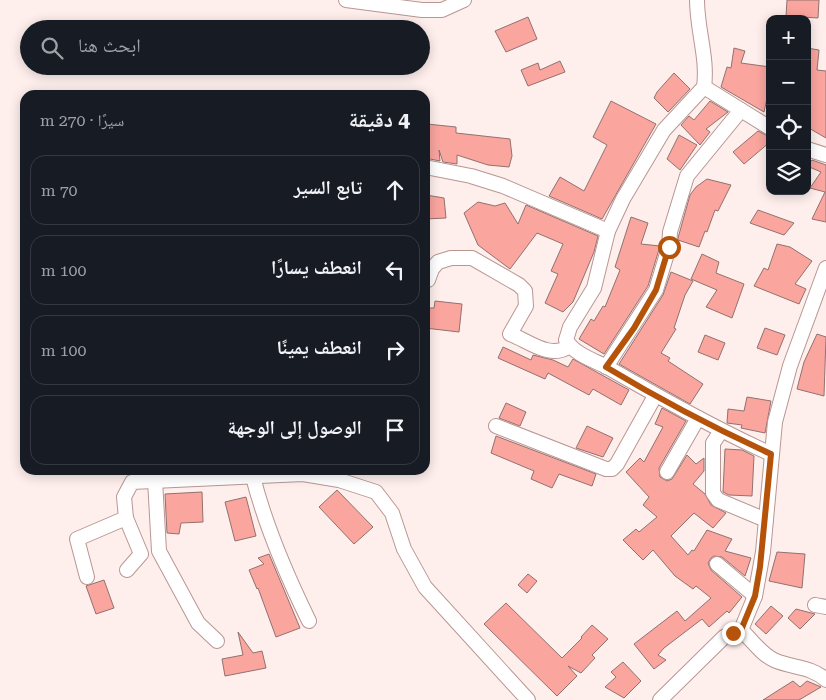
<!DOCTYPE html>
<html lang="ar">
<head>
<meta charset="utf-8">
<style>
	body { margin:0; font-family:"Roboto Serif","Noto Naskh Arabic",serif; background:#20242c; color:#f1f3f6; direction:rtl }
	.controls { position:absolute; right:15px; top:15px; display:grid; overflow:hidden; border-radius:10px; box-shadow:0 2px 12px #0003 }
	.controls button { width:45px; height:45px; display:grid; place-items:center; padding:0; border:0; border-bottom:1px solid #363941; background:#171b24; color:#f1f3f6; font:25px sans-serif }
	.stop { position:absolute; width:15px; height:15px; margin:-11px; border:4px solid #b45309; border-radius:50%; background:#fff }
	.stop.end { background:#b45309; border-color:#fff; box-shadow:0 1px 5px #0008 }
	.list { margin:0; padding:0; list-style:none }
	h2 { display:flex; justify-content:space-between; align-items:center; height:65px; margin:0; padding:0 20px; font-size:21px }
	h2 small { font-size:16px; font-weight:400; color:#9ea1a6 }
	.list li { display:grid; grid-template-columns:32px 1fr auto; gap:15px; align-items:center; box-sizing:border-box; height:70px; margin:0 10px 10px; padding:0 10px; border:1px solid #363941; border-radius:15px }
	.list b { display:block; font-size:19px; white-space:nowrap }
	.list em { font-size:16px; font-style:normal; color:#9ea1a6 }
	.icon { flex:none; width:28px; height:28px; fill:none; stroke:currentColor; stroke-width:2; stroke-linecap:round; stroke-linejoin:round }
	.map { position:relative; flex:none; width:826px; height:700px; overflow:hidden; direction:ltr }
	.search { position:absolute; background:#171b24; box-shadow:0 2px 12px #0003; left:20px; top:20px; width:410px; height:55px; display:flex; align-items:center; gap:12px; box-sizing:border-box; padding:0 18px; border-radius:28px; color:#9ea1a6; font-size:19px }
	.panel { position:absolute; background:#171b24; box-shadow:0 2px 12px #0003; left:20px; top:90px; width:410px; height:385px; border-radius:15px; direction:rtl }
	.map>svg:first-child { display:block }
	.building { fill:#fba59f; stroke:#91716e }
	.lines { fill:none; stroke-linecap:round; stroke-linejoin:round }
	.minor-casing { stroke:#b99693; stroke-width:16 }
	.minor { stroke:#fff; stroke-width:14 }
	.route { stroke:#b45309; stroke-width:6 }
</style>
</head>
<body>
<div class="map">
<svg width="826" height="700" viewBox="0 0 826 700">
	<rect width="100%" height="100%" fill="#feefed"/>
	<g class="building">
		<polygon points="787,0 819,0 818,18 786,16"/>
		<polygon points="528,17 537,39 506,52 495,31"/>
		<polygon points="734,48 745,51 741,63 770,67 770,85 764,112 721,87 727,67 731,68"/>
		<polygon points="807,48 819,50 817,70 826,71 826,138 807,127 809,70 807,70"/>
		<polygon points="560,61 565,72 528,86 521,70 538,63 540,70"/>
		<polygon points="674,73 690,89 668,112 654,98 657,92"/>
		<polygon points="611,101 656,124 602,219 549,196 560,177 584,191 607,145 593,137"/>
		<polygon points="710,101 728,112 706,129 710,132 700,145 681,125 689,116 694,120"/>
		<polygon points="427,124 456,127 456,133 510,139 512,156 509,167 488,165 457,155 457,164 443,162 439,150 440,161 425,158"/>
		<polygon points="758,131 770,137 770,142 744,164 733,152"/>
		<polygon points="679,135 697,145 680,170 667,159"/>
		<polygon points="812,160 826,165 826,222 812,219 825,192 810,188 821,172 807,166"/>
		<polygon points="707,179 731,185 718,211 715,210 707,232 705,231 699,247 678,240 678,238 690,195 696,187"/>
		<polygon points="426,195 444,198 446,218 425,219"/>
		<polygon points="478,202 495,206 505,203 518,224 526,205 598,236 594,252 573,302 563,312 545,303 558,274 551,271 563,244 537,233 510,269 478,245 464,213"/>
		<polygon points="758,210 794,223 784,235 750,223"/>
		<polygon points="631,217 648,223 641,244 660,246 648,286 604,354 579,339 591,319 594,321 603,306 605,307 620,270 615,267"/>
		<polygon points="777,244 790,247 812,261 795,284 806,289 799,304 754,286 764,268 768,270"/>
		<polygon points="702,254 719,262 716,273 744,284 732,318 706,307 717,290 691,279"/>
		<polygon points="671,272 693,281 685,295 674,328 676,329 661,353 670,358 668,361 703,384 690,404 619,364 663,295"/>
		<polygon points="435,301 462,304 459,332 425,328 427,308 434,308"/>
		<polygon points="765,328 785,335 777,355 757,348"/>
		<polygon points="817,334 826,337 824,396 797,389 804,362"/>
		<polygon points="705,335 725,343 718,360 698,352"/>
		<polygon points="503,347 531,360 533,355 553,360 568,367 573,359 629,390 621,405 593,389 589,395 548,373 545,379 498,358"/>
		<polygon points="747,397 771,401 765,433 741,428 742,425 727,423 728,409 744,411"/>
		<polygon points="506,403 526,412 520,426 499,418"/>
		<polygon points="662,408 686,421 659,468 660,477 667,481 672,479 687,455 696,464 704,458 704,471 693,484 705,494 711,505 726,513 713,528 694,513 671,536 688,555 692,550 694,551 707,530 732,539 725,551 751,558 745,576 722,557 714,556 711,558 708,563 711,570 742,597 729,613 727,611 709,627 702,619 664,648 658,655 666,660 654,669 634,644 677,611 685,621 711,598 696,586 693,589 675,576 653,550 643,560 623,540 636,529 639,532 657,517 643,505 649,497 626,472 640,458 644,462 663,427 655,424"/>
		<polygon points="587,426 613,438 603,457 576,448"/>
		<polygon points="496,436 596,474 592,486 559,474 552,488 531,479 534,471 491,453"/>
		<polygon points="725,449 742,450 754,456 752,496 729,495 723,492"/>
		<polygon points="337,490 373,527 354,544 319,507"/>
		<polygon points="202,492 203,522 181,523 179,534 167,533 165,494"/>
		<polygon points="246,497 256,536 235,541 225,502"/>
		<polygon points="777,552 805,554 802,588 769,581"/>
		<polygon points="269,554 300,628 276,637 258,588 257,589 249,570 264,564 258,558"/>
		<polygon points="528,574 537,581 527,593 518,585"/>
		<polygon points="104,580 114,608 96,614 86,586"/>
		<polygon points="506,603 562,658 582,638 581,637 592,625 608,639 592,655 595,658 581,673 568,666 577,676 557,696 484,624"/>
		<polygon points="771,606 783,616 766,634 755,624"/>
		<polygon points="796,609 815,614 800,629 788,618"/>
		<polygon points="238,632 253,653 262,651 266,668 225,676 222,659 243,655"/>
		<polygon points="623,662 641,681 624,698 605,687 616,677 611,672"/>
		<polygon points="793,681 800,687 807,681 821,687 799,700 763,700"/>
	</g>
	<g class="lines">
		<defs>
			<g id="minor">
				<polyline points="346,0 422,10 442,10 464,0"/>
				<path d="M 697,0 C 697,30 708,58 704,87 L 664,130 L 623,199 L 608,231 L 594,288 L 570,327 L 566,340 C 574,354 593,360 607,367 C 661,398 714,428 771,454"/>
				<polyline points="741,110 770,128"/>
				<polyline points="807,149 826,155"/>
				<polyline points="425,167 471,176 503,186 608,231"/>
				<path d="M 428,280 L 432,269 L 438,262 L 451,258 L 472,258 L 519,285 L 525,291 L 526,306 L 510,334 C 529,341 550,360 570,346"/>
				<polyline points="606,367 656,290 669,247 670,232 687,176 741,110 704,87"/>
				<polyline points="496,426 606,469 612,469 617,464 655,396"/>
				<polyline points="721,431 713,443 713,493 718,500 766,520"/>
				<polyline points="158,470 155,480 159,551 198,623 217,641"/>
				<polyline points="667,472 698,418"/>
				<path d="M 253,477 C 266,528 286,574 309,621"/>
				<polyline points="717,564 755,596"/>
				<polyline points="127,570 141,554 126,518 124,497 132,482 303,474 339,480 376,492 392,513 404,549 425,587 528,700"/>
				<polyline points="87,577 77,539 126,518"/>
				<polyline points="815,605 826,607"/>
				<path d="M 741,630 C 752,640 761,654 774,660 C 791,668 811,666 826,680"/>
				<polyline points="660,700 724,637 741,630 755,596 763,552 775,422 790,366 826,268"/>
			</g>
		</defs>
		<use href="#minor" class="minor-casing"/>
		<use href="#minor" class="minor"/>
	</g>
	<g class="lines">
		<path class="route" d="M 669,247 L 656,290 L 634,328 L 606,367 C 659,399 714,428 771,454 L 760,567 L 755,596 L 741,630 L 733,633"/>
	</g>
</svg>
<div class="controls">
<button>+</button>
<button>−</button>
<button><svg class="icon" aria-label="locate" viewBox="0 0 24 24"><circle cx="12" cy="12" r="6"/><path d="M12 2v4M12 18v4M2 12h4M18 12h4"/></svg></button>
<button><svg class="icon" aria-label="layers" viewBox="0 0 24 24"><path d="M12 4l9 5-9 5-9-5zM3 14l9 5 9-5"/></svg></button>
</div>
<div class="stop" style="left:669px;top:247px"></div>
<div class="stop end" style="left:733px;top:633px"></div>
<div class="search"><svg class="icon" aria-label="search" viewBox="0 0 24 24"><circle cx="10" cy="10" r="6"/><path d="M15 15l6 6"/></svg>ابحث هنا</div>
<section class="panel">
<h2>4 دقيقة<small>سيرًا · 270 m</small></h2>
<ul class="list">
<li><svg class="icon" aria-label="ahead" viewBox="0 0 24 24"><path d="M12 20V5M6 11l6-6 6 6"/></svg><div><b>تابع السير</b></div><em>70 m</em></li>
<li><svg class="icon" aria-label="left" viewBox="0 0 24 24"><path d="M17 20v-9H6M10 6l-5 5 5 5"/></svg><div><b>انعطف يسارًا</b></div><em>100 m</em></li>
<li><svg class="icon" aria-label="right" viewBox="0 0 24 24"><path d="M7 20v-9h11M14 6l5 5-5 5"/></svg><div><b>انعطف يمينًا</b></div><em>100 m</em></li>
<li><svg class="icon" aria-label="arrive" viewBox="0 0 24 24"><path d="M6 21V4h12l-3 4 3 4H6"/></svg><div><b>الوصول إلى الوجهة</b></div></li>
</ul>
</section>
</div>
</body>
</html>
